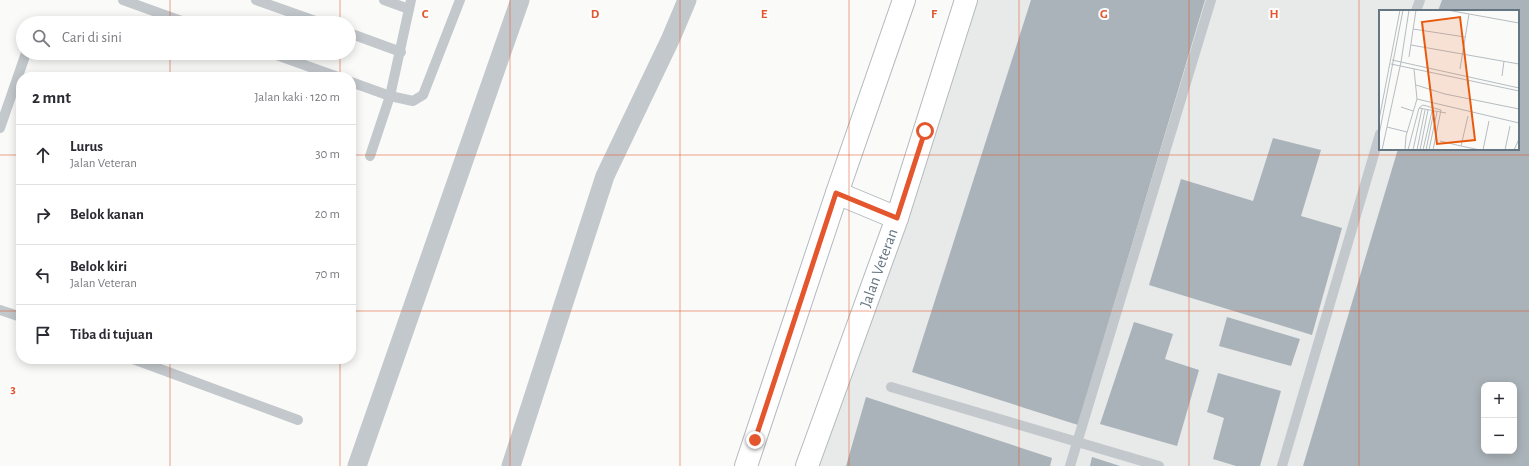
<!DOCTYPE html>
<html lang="id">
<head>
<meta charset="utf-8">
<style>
	body { margin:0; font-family:"Alegreya Sans",sans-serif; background:#f7f7f7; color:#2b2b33 }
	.controls { position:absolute; right:12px; bottom:12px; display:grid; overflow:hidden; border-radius:8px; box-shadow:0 2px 10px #0003 }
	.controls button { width:36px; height:36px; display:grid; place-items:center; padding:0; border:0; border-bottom:1px solid #e1e1e2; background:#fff; color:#2b2b33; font:20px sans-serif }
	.stop { position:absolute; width:12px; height:12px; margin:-9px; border:3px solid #e4572e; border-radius:50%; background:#fff }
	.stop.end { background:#e4572e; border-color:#fff; box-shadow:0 1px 4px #0008 }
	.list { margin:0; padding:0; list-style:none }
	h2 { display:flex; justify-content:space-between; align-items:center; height:52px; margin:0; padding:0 16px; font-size:17px }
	h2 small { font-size:13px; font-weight:400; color:#7c7c81 }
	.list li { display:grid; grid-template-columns:26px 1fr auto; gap:12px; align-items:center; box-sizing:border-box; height:60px; padding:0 16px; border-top:1px solid #e1e1e2 }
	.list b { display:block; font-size:15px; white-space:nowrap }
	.list p { margin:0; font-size:13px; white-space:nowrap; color:#7c7c81 }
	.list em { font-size:13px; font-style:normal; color:#7c7c81 }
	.icon { flex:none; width:22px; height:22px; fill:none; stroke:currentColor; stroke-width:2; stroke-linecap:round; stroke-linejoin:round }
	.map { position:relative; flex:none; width:1529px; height:466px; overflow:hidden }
	.search { position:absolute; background:#fff; box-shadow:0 2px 10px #0003; left:16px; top:16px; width:340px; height:44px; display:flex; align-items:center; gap:10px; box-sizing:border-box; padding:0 14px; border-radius:22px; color:#7c7c81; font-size:15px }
	.panel { position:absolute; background:#fff; box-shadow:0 2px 10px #0003; left:16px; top:72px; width:340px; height:292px; border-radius:16px }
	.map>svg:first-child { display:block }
	.built { fill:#e8e9e9; fill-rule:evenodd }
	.building { fill:#aab3b9; fill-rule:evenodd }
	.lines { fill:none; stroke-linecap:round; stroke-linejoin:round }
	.secondary-casing { stroke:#b3babf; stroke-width:24 }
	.service { stroke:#c3c8cc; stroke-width:10 }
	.minor { stroke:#c3c8cc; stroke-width:19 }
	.secondary { stroke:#fff; stroke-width:22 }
	.route { stroke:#e4572e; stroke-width:5 }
	.grid { fill:none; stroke:#e4572e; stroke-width:1; stroke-opacity:0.55 }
	.labels { text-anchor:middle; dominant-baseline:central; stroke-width:4; stroke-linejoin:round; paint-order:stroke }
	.street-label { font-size:16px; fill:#657683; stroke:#fff }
	.inset-road { fill:none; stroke:#b5bdc2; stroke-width:1 }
	.view { fill:#e8590c; fill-opacity:0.15; stroke:#e8590c; stroke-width:2 }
	.inset-edge { fill:none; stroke:#657683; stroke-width:2 }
	.grid-label { font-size:13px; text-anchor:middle; font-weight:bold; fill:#e4572e; stroke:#fff; stroke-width:4; stroke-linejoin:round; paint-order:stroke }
</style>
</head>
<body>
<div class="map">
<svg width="1529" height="466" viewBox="0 0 1529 466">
	<rect width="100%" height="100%" fill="#fafaf8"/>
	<path class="built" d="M 966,0 L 1529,0 L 1529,466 L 807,466 ZM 1380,11 L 1518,11 L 1518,149 L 1380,149 ZM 1484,385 L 1514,385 L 1514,451 L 1484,451 Z"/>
	<g class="building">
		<polygon points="1031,0 1205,0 1078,425 912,372"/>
		<path d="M 1442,0 L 1529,0 L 1529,466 L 1303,466 L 1398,149 L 1518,149 L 1518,11 L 1438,11 ZM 1484,385 L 1514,385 L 1514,451 L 1484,451 Z"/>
		<polygon points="1273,138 1321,150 1301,216 1342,228 1312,335 1149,285 1181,179 1253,201"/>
		<polygon points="1227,317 1300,339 1291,366 1219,346"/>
		<polygon points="1134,322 1173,334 1165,359 1199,370 1177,446 1100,424"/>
		<polygon points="1218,373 1281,391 1260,466 1236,466 1213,459 1224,418 1207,412"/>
		<polygon points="866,397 1052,458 1050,466 846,466"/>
		<polygon points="1092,457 1120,466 1090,466"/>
	</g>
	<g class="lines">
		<defs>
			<g id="secondary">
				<polyline points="837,193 897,218"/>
				<polyline points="746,466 837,193 904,0"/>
				<polyline points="807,466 897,218 966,0"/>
			</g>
		</defs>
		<use href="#secondary" class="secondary-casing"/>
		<g class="service">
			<polyline points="123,0 187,23"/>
			<polyline points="256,0 321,23"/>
			<polyline points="384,0 409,9"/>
			<polyline points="1416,11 1420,0"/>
			<polyline points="349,33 401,52"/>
			<polyline points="271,53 338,77"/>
			<polyline points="351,82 390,96 413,101 423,95 460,0"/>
			<polyline points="0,128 26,53"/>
			<polyline points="370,156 390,96 411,0"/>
			<polyline points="0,310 21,317"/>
			<polyline points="133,359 298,420"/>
			<polyline points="891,387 1159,466"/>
			<polyline points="1070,466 1211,0"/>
			<polyline points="1282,466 1380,134"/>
		</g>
		<g class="minor">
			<polyline points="357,466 520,0"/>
			<polyline points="511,466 605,176 671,38 687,0"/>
		</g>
		<use href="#secondary" class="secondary"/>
	</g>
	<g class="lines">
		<polyline class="route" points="755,440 836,193 897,218 925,131"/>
	</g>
	<path class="grid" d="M 170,0 L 170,23M 340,0 L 340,23M 510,0 L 510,466M 680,0 L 680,466M 849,0 L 849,466M 1019,0 L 1019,466M 1189,0 L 1189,466M 1359,0 L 1359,466M 170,53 L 170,77M 340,53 L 340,77M 0,155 L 21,155M 351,155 L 1529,155M 0,311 L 21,311M 351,311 L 1529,311M 170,359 L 170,466M 340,359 L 340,466"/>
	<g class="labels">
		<g class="street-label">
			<text transform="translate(879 268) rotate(-70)">Jalan Veteran</text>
		</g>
	</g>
	<g transform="translate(1379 10)">
		<rect width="140" height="140" fill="#fafaf8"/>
		<path class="inset-road" d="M 68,0 L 140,13M 34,19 L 86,27M 32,35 L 140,54M 30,47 L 37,0M 13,50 L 140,78M 12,54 L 140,81M 81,59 L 90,4M 123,66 L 125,51M 37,75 L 66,84 L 140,99M 38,89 L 140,113M 22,97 L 34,101M 40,98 L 44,95 L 62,100 L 54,140M 0,110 L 21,0M 8,117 L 28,122M 0,125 L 24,0M 61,131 L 82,136 L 89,106M 82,136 L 101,140M 3,140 L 22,52 L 30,0M 26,140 L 27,126 L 38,89 L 35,59M 29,140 L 40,98 L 67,103M 34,140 L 43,99M 38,140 L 46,100M 41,140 L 49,100M 44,140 L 53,101M 47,140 L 55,101M 50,140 L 58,102M 104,140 L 110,111M 126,140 L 131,116M 135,140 L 140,129"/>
		<path class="view" d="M 81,7 L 96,130 L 58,134 L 43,12 Z"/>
		<rect width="140" height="140" class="inset-edge"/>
	</g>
	<g class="grid-label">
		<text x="425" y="18">C</text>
		<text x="595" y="18">D</text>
		<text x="764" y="18">E</text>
		<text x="934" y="18">F</text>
		<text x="1104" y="18">G</text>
		<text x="1274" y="18">H</text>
		<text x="13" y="393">3</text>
	</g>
</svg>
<div class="controls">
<button>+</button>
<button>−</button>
</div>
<div class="stop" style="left:925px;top:131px"></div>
<div class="stop end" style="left:755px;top:440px"></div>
<div class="search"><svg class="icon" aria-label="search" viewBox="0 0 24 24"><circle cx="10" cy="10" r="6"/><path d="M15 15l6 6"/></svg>Cari di sini</div>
<section class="panel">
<h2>2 mnt<small>Jalan kaki · 120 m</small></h2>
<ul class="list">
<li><svg class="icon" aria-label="ahead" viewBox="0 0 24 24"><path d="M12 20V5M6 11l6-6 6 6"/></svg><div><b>Lurus</b><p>Jalan Veteran</p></div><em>30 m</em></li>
<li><svg class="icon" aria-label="right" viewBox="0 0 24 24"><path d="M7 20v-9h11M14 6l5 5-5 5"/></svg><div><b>Belok kanan</b></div><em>20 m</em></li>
<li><svg class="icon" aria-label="left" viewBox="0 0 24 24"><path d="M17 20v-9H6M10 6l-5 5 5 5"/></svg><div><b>Belok kiri</b><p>Jalan Veteran</p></div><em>70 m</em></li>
<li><svg class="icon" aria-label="arrive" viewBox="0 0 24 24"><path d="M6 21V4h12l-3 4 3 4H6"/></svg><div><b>Tiba di tujuan</b></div></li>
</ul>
</section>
</div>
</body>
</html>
